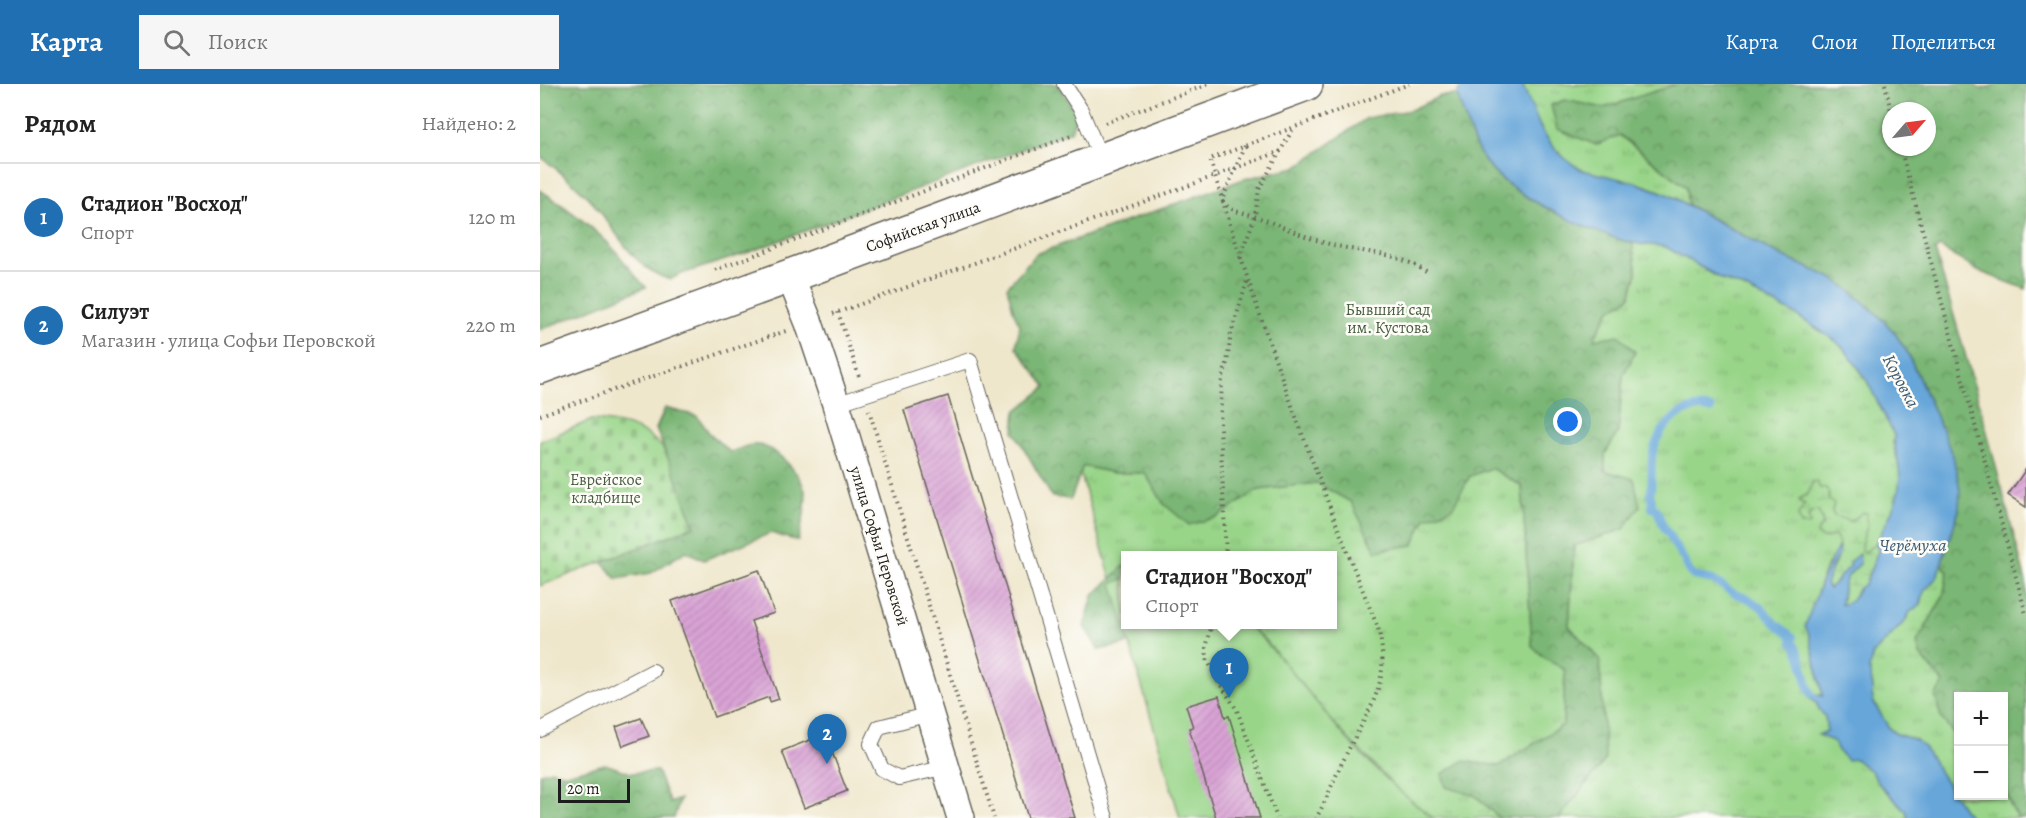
<!DOCTYPE html>
<html lang="ru">
<head>
<meta charset="utf-8">
<style>
	body { margin:0; font-family:Alegreya,serif; background:#f6f6f6; color:#222 }
	.controls { position:absolute; right:18px; bottom:18px; display:grid; overflow:hidden; border-radius:0px; box-shadow:0 2px 4px #0004 }
	.controls button { width:54px; height:54px; display:grid; place-items:center; padding:0; border:0; border-bottom:2px solid #e0e0e0; background:#fff; color:#222; font:30px sans-serif }
	.compass { position:absolute; left:1342px; top:18px; width:54px; height:54px; border-radius:50%; background:#fff; box-shadow:0 2px 4px #0004; rotate:62deg }
	.scale { position:absolute; left:18px; bottom:15px; width:72px; box-sizing:border-box; padding-left:6px; border:3px solid #1c1c1c; border-top:0; font-size:16px; line-height:21px; white-space:nowrap; color:#1c1c1c; -webkit-text-stroke:4px #fdfcf7; paint-order:stroke }
	.you { position:absolute; left:1028px; top:338px; width:21px; height:21px; margin:-15px; border:4px solid #fff; border-radius:50%; background:#1a73e8; box-shadow:0 0 0 9px #1a73e833 }
	.badge { display:grid; place-items:center; width:39px; height:39px; border-radius:50%; background:#1f6fb2; color:#fff; font-size:20px; font-weight:700 }
	.pin { position:absolute; translate:-50% -50px; filter:drop-shadow(0 2px 3px #0008) }
	.pin::after { content:''; position:absolute; top:32px; width:21px; height:18px; background:inherit; clip-path:polygon(0 0,100% 0,50% 100%) }
	.popup { position:absolute; left:581px; top:467px; width:216px; height:78px; box-sizing:border-box; display:grid; place-content:center; border-radius:0px; background:#fff; filter:drop-shadow(0 2px 4px #0005); font-size:20px; white-space:nowrap; color:#767676 }
	.popup b { font-size:22px; color:#222 }
	.popup::after { content:''; position:absolute; left:50%; top:100%; margin-left:-12px; border:12px solid transparent; border-top-color:#fff }
	.list { margin:0; padding:0; list-style:none }
	h2 { display:flex; justify-content:space-between; align-items:center; height:78px; margin:0; padding:0 24px; font-size:26px }
	h2 small { font-size:20px; font-weight:400; color:#767676 }
	.list li { display:grid; grid-template-columns:39px 1fr auto; gap:18px; align-items:center; box-sizing:border-box; height:108px; padding:0 24px; border-top:2px solid #e0e0e0 }
	.list b { display:block; font-size:22px; white-space:nowrap }
	.list p { margin:0; font-size:20px; white-space:nowrap; color:#767676 }
	.list em { font-size:20px; font-style:normal; color:#767676 }
	.icon { flex:none; width:33px; height:33px; fill:none; stroke:currentColor; stroke-width:2; stroke-linecap:round; stroke-linejoin:round }
	.map { position:relative; flex:none; width:1486px; height:734px; overflow:hidden }
	header { display:flex; align-items:center; gap:36px; box-sizing:border-box; height:84px; padding:0 30px; background:#1f6fb2; color:#fff }
	header strong { font-size:28px }
	nav { display:flex; gap:33px; margin-inline-start:auto; font-size:21px }
	.search { width:420px; height:54px; background:#f6f6f6; display:flex; align-items:center; gap:15px; box-sizing:border-box; padding:0 21px; border-radius:0px; color:#767676; font-size:22px }
	main { display:flex }
	aside { flex:1; background:#fff }
	.map>svg:first-child { display:block }
	.grass { fill:url(#grass-tufts); stroke:#5a7852; stroke-width:1.5 }
	.forest { fill:url(#forest-crowns); stroke:#4b6948; stroke-width:1.5; fill-rule:evenodd }
	.wetland { fill:url(#wetland-marsh); stroke:#5a7852; stroke-width:1.5 }
	.cemetery { fill:url(#cemetery-stones); stroke:#5a7852; stroke-width:1.5 }
	.pitch { fill:#99d589; stroke:#5a7852; stroke-width:1.5 }
	.water { fill:#66a6d9; stroke:#41617a; stroke-width:1.5 }
	.lines { fill:none; stroke-linecap:round; stroke-linejoin:round }
	.stream { stroke:#66a6d9; stroke-width:8 }
	.building { fill:url(#building-hatch) }
	.service-casing { stroke:#66635a; stroke-width:16 }
	.minor-casing { stroke:#66635a; stroke-width:30 }
	.secondary-casing { stroke:#66635a; stroke-width:36 }
	.path { stroke:#66635a; stroke-width:4; stroke-dasharray:1.5 4.5; stroke-linecap:butt }
	.service { stroke:#fff; stroke-width:14 }
	.minor { stroke:#fff; stroke-width:27 }
	.secondary { stroke:#fff; stroke-width:33 }
	.labels { text-anchor:middle; dominant-baseline:central; stroke-width:5; stroke-linejoin:round; paint-order:stroke }
	.street-label { font-size:16px; fill:#1c1c1c; stroke:#fdfcf7 }
	.park-label { font-size:16px; fill:#485d42; stroke:#fdfcf7 }
	.water-label { font-size:18px; font-style:italic; fill:#3d5a71; stroke:#fdfcf7 }
</style>
</head>
<body>
<header>
<strong>Карта</strong>
<div class="search"><svg class="icon" aria-label="search" viewBox="0 0 24 24"><circle cx="10" cy="10" r="6"/><path d="M15 15l6 6"/></svg>Поиск</div>
<nav><a>Карта</a><a>Слои</a><a>Поделиться</a></nav>
</header>
<main>
<aside>
<h2>Рядом<small>Найдено: 2</small></h2>
<ul class="list">
<li><span class="badge">1</span><div><b>Стадион &quot;Восход&quot;</b><p>Спорт</p></div><em>120 m</em></li>
<li><span class="badge">2</span><div><b>Силуэт</b><p>Магазин · улица Софьи Перовской</p></div><em>220 m</em></li>
</ul>
</aside>
<div class="map">
<svg width="1486" height="734" viewBox="0 0 1486 734">
	<defs>
		<pattern id="grass-tufts" width="24" height="20" patternUnits="userSpaceOnUse" patternTransform="scale(1.5)"><rect width="24" height="20" fill="#99d589"/><path d="M3 7l-1-3M5 7V3M7 7l1-3M15 17l-1-3M17 17v-4M19 17l1-3" fill="none" stroke="#83b676"/></pattern>
		<pattern id="forest-crowns" width="20" height="18" patternUnits="userSpaceOnUse" patternTransform="scale(1.5)"><rect width="20" height="18" fill="#7ab675"/><path d="M2 6a3 3 0 1 1 6 0M12 15a3 3 0 1 1 6 0" fill="none" stroke="#63935f"/></pattern>
		<pattern id="wetland-marsh" width="20" height="14" patternUnits="userSpaceOnUse" patternTransform="scale(1.5)"><rect width="20" height="14" fill="#99d589"/><path d="M1 5h8M5 5V1M11 12h8M15 12V8" fill="none" stroke="#83b676"/></pattern>
		<pattern id="cemetery-stones" width="16" height="16" patternUnits="userSpaceOnUse" patternTransform="scale(1.5)"><rect width="16" height="16" fill="#99d589"/><path d="M2 7V4a2 2 0 0 1 4 0v3zM10 15v-3a2 2 0 0 1 4 0v3z" fill="#83b676"/></pattern>
		<pattern id="building-hatch" width="6" height="6" patternUnits="userSpaceOnUse" patternTransform="scale(1.5)"><rect width="6" height="6" fill="#d9a3d5"/><path d="M-1 1l2-2M0 6l6-6M5 7l2-2" fill="none" stroke="#ba8cb6"/></pattern>
	</defs>
	<rect width="100%" height="100%" fill="#fdfcf7"/>
	<filter id="ink" filterUnits="userSpaceOnUse"><feTurbulence type="fractalNoise" baseFrequency=".0167" numOctaves="2"/><feDisplacementMap in="SourceGraphic" scale="12" xChannelSelector="R" yChannelSelector="G"/><feConvolveMatrix kernelMatrix="1 2 1 2 8 2 1 2 1" color-interpolation-filters="sRGB"/></filter>
	<filter id="wash" filterUnits="userSpaceOnUse"><feTurbulence type="fractalNoise" baseFrequency=".008" numOctaves="4" result="noise"/><feDisplacementMap in="SourceGraphic" scale="24" xChannelSelector="R" yChannelSelector="G"/><feGaussianBlur stdDeviation="1.35" result="paint"/><feColorMatrix in="noise" values="0 0 0 0 0 0 0 0 0 0 0 0 0 0 0 0 0 1.4 0 .05"/><feComposite in="paint" operator="in"/></filter>
	<g filter="url(#wash)">
		<rect width="100%" height="100%" fill="#efe7cc"/>
		<g class="grass">
			<path d="M 982,0 L 1137,0 L 1064,24 L 1024,16 L 1056,61 L 1079,51 L 1146,103 L 1148,121 C 1132,112 1115,104 1097,99 C 1079,94 1059,93 1042,86 C 1009,73 994,31 982,0 Z"/>
			<path d="M 1092,158 C 1103,160 1115,159 1126,163 L 1183,196 L 1202,203 L 1253,229 L 1296,257 L 1306,267 L 1325,293 L 1354,351 L 1353,359 L 1360,386 L 1360,405 L 1329,490 L 1298,465 L 1285,485 L 1266,543 L 1269,550 L 1283,612 L 1274,610 L 1270,614 L 1277,620 L 1279,626 L 1285,632 L 1287,648 L 1279,651 L 1293,657 L 1299,668 L 1315,675 L 1332,688 L 1339,700 L 1366,727 L 1368,734 L 1019,734 L 1065,676 L 1060,576 L 1029,542 L 1034,462 L 1084,445 L 1094,395 L 1065,387 L 1065,370 L 1078,348 L 1083,291 L 1095,268 L 1054,255 L 1069,227 L 1090,213 L 1097,189 Z"/>
			<polygon points="543,382 574,389 605,389 624,420 677,433 718,406 777,399 811,418 873,461 886,434 912,424 930,392 951,384 982,402 992,562 1004,573 1025,586 1023,641 959,682 923,677 906,703 936,712 959,734 893,734 863,711 798,644 726,557 708,541 792,540 792,472 586,472 585,481 571,495 540,388"/>
			<polygon points="1401,479 1408,488 1403,513 1377,558 1380,571 1404,599 1401,634 1418,655 1418,712 1464,712 1464,698 1470,722 1478,734 1431,734 1423,725 1376,656 1356,650 1349,644 1334,619 1332,611 1333,603 1329,584 1333,570 1365,537 1370,528 1381,520 1384,507 1397,493"/>
		</g>
		<g class="forest">
			<path d="M 0,0 L 518,0 L 537,30 L 531,47 L 204,170 L 138,191 L 130,196 C 95,185 80,153 58,125 C 42,105 20,88 0,72 Z"/>
			<path d="M 1137,0 L 1434,0 L 1440,5 L 1460,0 L 1486,0 L 1486,205 L 1438,187 L 1400,163 L 1395,166 L 1442,329 L 1486,498 L 1486,734 L 1478,734 C 1456,701 1464,651 1464,612 L 1418,612 L 1418,655 L 1401,634 L 1395,612 L 1404,599 L 1380,571 L 1377,558 L 1403,513 L 1408,488 L 1401,479 L 1419,426 L 1404,350 L 1367,267 L 1354,248 L 1337,230 L 1308,205 L 1290,193 L 1241,172 L 1148,121 L 1146,103 L 1080,51 L 1056,61 L 1017,45 L 1011,21 L 1024,16 L 1064,24 ZM 1351,27 L 1387,27 L 1387,63 L 1351,63 Z"/>
			<path d="M 917,11 C 925,33 932,60 946,79 C 971,113 1052,149 1092,158 L 1097,189 L 1090,213 L 1069,227 L 1054,255 L 1079,251 L 1095,268 L 1083,291 L 1078,348 L 1065,370 L 1065,387 L 1094,395 L 1100,422 L 1084,445 L 1034,462 L 1029,542 L 1060,576 L 1065,676 L 1019,734 L 959,734 L 936,712 L 906,703 L 902,690 L 923,677 L 959,682 L 1023,641 L 1025,586 L 1004,573 L 992,562 L 982,402 L 951,384 L 930,392 L 912,424 L 886,434 L 873,461 L 836,467 L 811,418 L 777,399 L 718,406 L 677,433 L 649,441 L 624,420 L 605,389 L 574,389 L 543,382 L 531,415 L 512,413 L 474,347 L 476,327 L 506,303 L 476,263 L 480,241 L 474,229 L 467,203 L 496,170 L 704,95 L 756,83 L 827,34 L 871,26 L 900,12 Z"/>
			<path d="M 0,106 C 29,125 61,148 82,175 C 91,185 96,194 106,203 L 0,246 Z"/>
			<path d="M 125,324 L 157,332 L 170,350 L 190,368 C 197,366 205,362 212,361 C 232,358 260,388 265,407 C 268,420 261,443 258,457 L 231,449 L 164,476 L 146,467 L 111,489 L 77,495 L 62,478 L 155,442 L 116,345 Z"/>
			<polygon points="585,481 586,540 605,556 559,566 544,543 553,512"/>
			<polygon points="65,680 91,689 117,687 130,719 140,715 134,734 0,734 0,689 12,686 26,690"/>
		</g>
		<path class="wetland" d="M 1276,397 L 1280,404 L 1286,404 L 1289,409 L 1288,415 L 1294,420 L 1292,427 L 1294,432 L 1311,437 L 1323,428 L 1327,429 L 1326,436 L 1328,440 L 1321,461 L 1322,466 L 1325,468 L 1336,459 L 1338,467 L 1325,500 L 1319,504 L 1312,517 L 1301,522 C 1304,499 1302,495 1320,480 L 1310,482 L 1290,505 L 1286,500 C 1291,484 1305,468 1296,452 C 1289,451 1284,458 1277,451 L 1278,446 L 1283,441 L 1279,428 L 1275,427 L 1268,431 L 1270,440 L 1268,441 L 1261,441 L 1258,431 L 1265,420 L 1260,418 L 1259,415 L 1268,410 L 1273,398 Z"/>
		<path class="cemetery" d="M 52,336 C 77,338 102,342 120,361 C 128,368 149,428 154,442 L 0,502 L 0,357 Z"/>
		<path class="pitch" d="M 585,495 L 586,540 L 708,541 C 741,571 767,608 796,642 C 825,676 858,708 893,734 L 640,734 L 572,499 Z"/>
		<path class="water" d="M 928,0 L 982,0 L 1001,45 L 1015,65 L 1029,78 L 1042,86 L 1097,99 L 1127,110 L 1241,172 L 1290,193 L 1308,205 L 1337,230 L 1354,248 L 1367,268 L 1404,350 L 1414,376 L 1420,405 L 1419,426 L 1397,493 L 1384,507 L 1381,520 L 1370,528 L 1365,537 L 1333,570 L 1329,584 L 1333,603 L 1332,611 L 1334,619 L 1349,644 L 1356,650 L 1376,656 L 1384,663 L 1423,725 L 1431,734 L 1368,734 L 1366,727 L 1339,700 L 1332,688 L 1315,675 L 1307,676 L 1299,668 L 1293,657 L 1278,651 L 1287,647 L 1285,632 L 1279,626 L 1277,620 C 1271,615 1266,610 1267,601 L 1274,610 L 1283,612 L 1269,550 L 1265,543 C 1274,516 1284,488 1298,463 L 1299,471 L 1292,482 L 1286,500 L 1289,505 L 1310,482 L 1309,478 L 1319,470 L 1320,480 C 1303,494 1303,500 1301,521 L 1312,517 L 1319,504 L 1325,500 L 1338,467 L 1336,459 C 1348,435 1363,412 1359,384 C 1358,372 1353,362 1354,351 L 1325,293 L 1306,267 L 1296,257 L 1253,229 L 1202,203 L 1183,196 L 1126,163 C 1119,161 1115,162 1108,161 C 1097,160 1083,157 1072,153 C 1038,142 966,107 946,79 C 932,60 925,33 917,11 L 919,5 Z"/>
		<g class="lines">
			<path class="stream" d="M 1171,325 C 1144,319 1122,339 1114,364 C 1109,379 1114,396 1110,411 L 1112,416 L 1112,424 L 1116,425 C 1122,435 1121,443 1130,451 C 1131,459 1136,462 1140,469 C 1145,476 1147,485 1153,492 L 1173,496 L 1193,509 L 1209,515 L 1221,523 L 1234,538 L 1253,553 L 1252,558 C 1264,570 1264,596 1271,610"/>
		</g>
		<g id="blocks">
			<g class="building">
				<polygon points="408,312 458,478 535,734 488,734 364,326"/>
				<polygon points="1486,385 1486,423 1468,411"/>
				<polygon points="219,486 234,529 211,537 239,615 230,618 229,613 174,633 132,517"/>
				<polygon points="679,612 685,633 689,632 720,734 676,734 649,644 653,643 646,622"/>
				<polygon points="101,634 109,652 83,662 76,643"/>
				<polygon points="285,650 307,707 264,724 242,667"/>
			</g>
		</g>
	</g>
	<g filter="url(#ink)">
		<use href="#blocks" fill-opacity="0" stroke="#66635a" stroke-width="1.5"/>
		<g class="lines">
			<defs>
				<g id="service">
					<polyline points="524,0 541,26 562,77"/>
					<polyline points="296,320 430,276 566,734"/>
					<polyline points="390,630 339,643 331,660 342,685 359,694 406,683"/>
					<polyline points="0,646 113,587"/>
				</g>
				<polyline id="minor" points="250,192 269,239 296,320 421,734"/>
				<polyline id="secondary" points="0,283 250,192 766,0"/>
			</defs>
			<use href="#service" class="service-casing"/>
			<use href="#minor" class="minor-casing"/>
			<use href="#secondary" class="secondary-casing"/>
			<g class="path">
				<polyline points="1345,0 1351,27"/>
				<polyline points="565,39 669,0"/>
				<path d="M 705,62 L 682,116 C 691,129 700,127 714,132 C 743,142 771,157 802,163 C 832,170 859,169 886,188"/>
				<polyline points="1360,63 1486,530"/>
				<path d="M 741,67 L 675,92 C 722,246 777,395 838,544 C 853,601 827,626 804,675 C 794,694 787,716 776,734"/>
				<polyline points="700,174 715,132 719,105 754,43"/>
				<polyline points="175,186 533,51"/>
				<polyline points="298,228 319,293"/>
				<polyline points="293,230 675,92 670,75 869,0"/>
				<polyline points="329,326 454,734"/>
				<polyline points="0,331 246,247"/>
				<polyline points="686,472 680,342 682,296 687,279 691,250 707,197"/>
				<polyline points="672,540 666,564 667,575 676,594 697,626 737,734"/>
			</g>
			<use href="#service" class="service"/>
			<use href="#minor" class="minor"/>
			<use href="#secondary" class="secondary"/>
		</g>
	</g>
	<g class="labels">
		<g class="street-label">
			<text transform="translate(383 143) rotate(-20)">Софийская улица</text>
			<text transform="translate(339 462) rotate(73)">улица Софьи Перовской</text>
		</g>
		<g class="park-label">
			<text x="848" y="226">Бывший сад<tspan x="848" dy="18">им. Кустова</tspan></text>
			<text x="66" y="396">Еврейское<tspan x="66" dy="18">кладбище</tspan></text>
		</g>
		<g class="water-label">
			<text transform="translate(1361 297) rotate(62)">Коровка</text>
			<text x="1373" y="461">Черёмуха</text>
		</g>
	</g>
</svg>
<div class="controls">
<button>+</button>
<button>−</button>
</div>
<svg class="compass" viewBox="-18 -18 36 36"><path d="M0-13l5 13h-10z" fill="#e53935"/><path d="M0 13l5-13h-10z" fill="#767676"/></svg>
<div class="scale">20 m</div>
<div class="you"></div>
<div class="pin badge" style="left:689px;top:614px">1</div>
<div class="popup"><b>Стадион &quot;Восход&quot;</b>Спорт</div>
<div class="pin badge" style="left:287px;top:680px">2</div>
</div>
</main>
</body>
</html>
